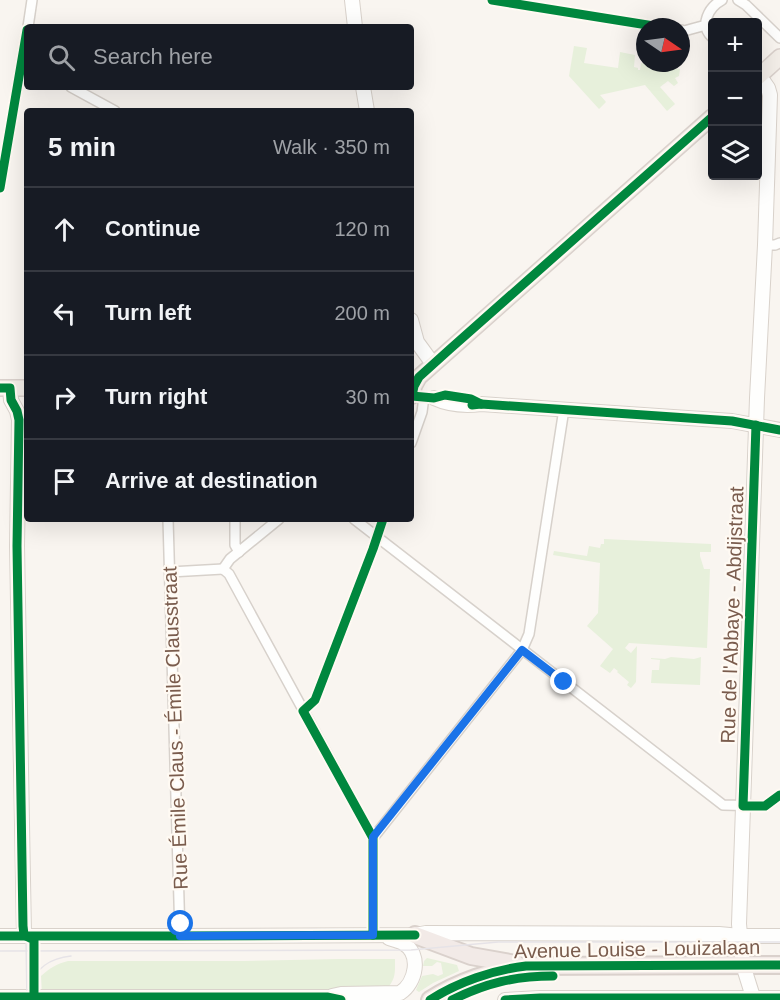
<!DOCTYPE html>
<html lang="en">
<head>
<meta charset="utf-8">
<style>
	body { margin:0; font-family:Helvetica,sans-serif; background:#20242c; color:#f1f3f6 }
	.controls { position:absolute; right:18px; top:18px; display:grid; overflow:hidden; border-radius:6px; box-shadow:0 6px 24px #0002 }
	.controls button { width:54px; height:54px; display:grid; place-items:center; padding:0; border:0; border-bottom:2px solid #363941; background:#171b24; color:#f1f3f6; font:30px sans-serif }
	.compass { position:absolute; left:636px; top:18px; width:54px; height:54px; border-radius:50%; background:#171b24; box-shadow:0 6px 24px #0002; rotate:103deg }
	.stop { position:absolute; width:18px; height:18px; margin:-14px; border:4px solid #1a73e8; border-radius:50%; background:#fff }
	.stop.end { background:#1a73e8; border-color:#fff; box-shadow:0 2px 6px #0008 }
	.list { margin:0; padding:0; list-style:none }
	h2 { display:flex; justify-content:space-between; align-items:center; height:78px; margin:0; padding:0 24px; font-size:26px }
	h2 small { font-size:20px; font-weight:400; color:#9ea1a6 }
	.list li { display:grid; grid-template-columns:39px 1fr auto; gap:18px; align-items:center; box-sizing:border-box; height:84px; padding:0 24px; border-top:2px solid #363941 }
	.list b { display:block; font-size:22px; white-space:nowrap }
	.list em { font-size:20px; font-style:normal; color:#9ea1a6 }
	.icon { flex:none; width:33px; height:33px; fill:none; stroke:currentColor; stroke-width:2; stroke-linecap:round; stroke-linejoin:round }
	.map { position:relative; flex:none; width:780px; height:1000px; overflow:hidden }
	.search { position:absolute; background:#171b24; box-shadow:0 6px 24px #0002; left:24px; top:24px; width:390px; height:66px; display:flex; align-items:center; gap:15px; box-sizing:border-box; padding:0 21px; border-radius:6px; color:#9ea1a6; font-size:22px }
	.panel { position:absolute; background:#171b24; box-shadow:0 6px 24px #0002; left:24px; top:108px; width:390px; height:414px; border-radius:6px }
	.map>svg:first-child { display:block }
	.green { fill:#e7f0db }
	.lines { fill:none; stroke-linecap:round; stroke-linejoin:round }
	.street-casing { stroke:#d7d1cb; stroke-width:12 }
	.secondary-casing { stroke:#d9d2cb; stroke-width:16 }
	.primary-casing { stroke:#dad1cc; stroke-width:18 }
	.highway-casing { stroke:#dad1cc; stroke-width:20 }
	.street { stroke:#fefefd; stroke-width:9 }
	.secondary { stroke:#fefefd; stroke-width:14 }
	.primary { stroke:#f3eee8; stroke-width:15 }
	.highway { stroke:#f2eae7; stroke-width:16 }
	.tram { stroke:#e6e3e7; stroke-width:1.5 }
	.cycleway-casing { stroke:#fffaf3; stroke-width:13 }
	.cycleway { stroke:#00873e; stroke-width:9 }
	.route { stroke:#1a73e8; stroke-width:8 }
	.labels { text-anchor:middle; dominant-baseline:central; stroke-width:4.5; stroke-linejoin:round; paint-order:stroke }
	.street-label { font-size:20px; fill:#7a5c4d; stroke:#fffaf3 }
</style>
</head>
<body>
<div class="map">
<svg width="780" height="1000" viewBox="0 0 780 1000">
	<rect width="100%" height="100%" fill="#f9f5f0"/>
	<g class="green">
		<polygon points="574,46 587,48 584,63 618,68 620,52 635,55 634,67 638,68 638,70 640,70 641,63 654,66 655,64 661,65 660,68 664,69 665,67 680,69 679,76 675,78 678,83 674,86 668,81 660,87 675,104 667,111 645,85 600,95 606,102 599,109 569,76"/>
		<polygon points="604,539 711,544 711,552 700,552 700,556 704,569 710,569 707,648 629,643 625,648 631,653 637,646 636,682 631,688 627,685 629,682 617,672 618,671 614,668 610,673 600,666 613,649 587,626 598,613 600,563 553,555 554,551 587,556 589,546 600,548 601,544 604,544"/>
		<polygon points="671,657 694,659 701,657 700,685 651,683 652,670 659,670 660,660 651,659 651,658 665,659"/>
		<polygon points="427,958 457,965 459,971 433,983 419,992 416,990 422,976 433,974 438,976 443,974 441,963 437,962 432,966 423,966 424,961"/>
		<path d="M 339,959 L 395,959 C 395,973 396,978 387,989 L 42,994 L 41,976 C 50,968 56,964 68,961 L 244,961 Z"/>
	</g>
	<g class="lines">
		<defs>
			<g id="street">
				<polyline points="492,0 660,27"/>
				<polyline points="738,0 746,5 780,38"/>
				<polyline points="28,27 32,0"/>
				<polyline points="681,30 684,31 706,25"/>
				<path d="M 712,37 C 699,25 709,7 722,0"/>
				<polyline points="71,87 115,111"/>
				<polyline points="0,188 27,30"/>
				<polyline points="765,245 775,245 780,243"/>
				<polyline points="411,443 422,412 424,397"/>
				<polyline points="168,519 180,936"/>
				<polyline points="235,519 235,545 239,552"/>
				<polyline points="354,519 723,805 765,806 780,795"/>
				<polyline points="223,569 229,574 373,838 373,935"/>
				<polyline points="223,569 230,559 279,519"/>
				<polyline points="170,572 223,569"/>
				<polyline points="303,711 315,700 373,549 383,519"/>
				<polyline points="373,838 522,650 529,634 564,409"/>
			</g>
			<g id="secondary">
				<polyline points="352,0 355,27"/>
				<polyline points="363,87 367,111"/>
				<polyline points="411,320 417,342 433,364"/>
				<polyline points="10,388 11,400 17,411 19,420 17,546 24,935"/>
				<path d="M 434,398 C 449,405 465,406 481,404 L 732,421 L 780,430"/>
				<polyline points="0,936 172,936 415,935 426,933 719,934 740,936 780,936"/>
				<path d="M 332,996 L 341,994 L 400,993 C 416,983 422,954 403,943 C 400,941 394,940 389,938"/>
				<polyline points="0,997 327,997 341,1000"/>
				<polyline points="505,1000 540,998 780,998"/>
				<polyline points="754,1000 743,965 739,924 757,398 765,245 770,95 768,88 759,75"/>
			</g>
			<g id="primary">
				<polyline points="758,77 780,57"/>
				<polyline points="0,388 27,388"/>
				<polyline points="411,395 412,396 414,386 419,377 712,117"/>
			</g>
			<g id="highway">
				<polyline points="415,935 471,956 516,964"/>
				<path d="M 430,1000 C 458,982 493,970 526,966 L 780,965"/>
			</g>
		</defs>
		<use href="#street" class="street-casing"/>
		<use href="#secondary" class="secondary-casing"/>
		<use href="#primary" class="primary-casing"/>
		<use href="#highway" class="highway-casing"/>
		<use href="#street" class="street"/>
		<use href="#secondary" class="secondary"/>
		<use href="#primary" class="primary"/>
		<use href="#highway" class="highway"/>
		<g class="tram">
			<path d="M 0,388 C 15,397 21,408 22,425 L 20,578 L 27,1000"/>
			<polyline points="0,951 411,950 498,942 780,942"/>
			<path d="M 29,988 C 35,968 51,958 71,956"/>
		</g>
		<defs>
			<g id="cycleway">
				<polyline points="492,0 660,27"/>
				<polyline points="0,188 27,30"/>
				<polyline points="0,388 10,388 11,400 17,411 19,420 17,546 23,926 24,935 34,940 34,1000"/>
				<polyline points="481,404 471,399 445,395 434,398 412,396 414,386 419,377 450,349 712,117"/>
				<polyline points="472,405 481,404 732,421 780,430"/>
				<polyline points="756,425 743,806 765,806 780,795"/>
				<polyline points="373,935 373,838 303,711 315,700 373,549 383,519"/>
				<polyline points="0,936 172,936 415,935"/>
				<polyline points="0,997 327,997 341,1000"/>
				<path d="M 430,1000 C 458,982 493,970 526,966 L 780,965"/>
				<path d="M 452,1000 C 486,983 515,976 553,976"/>
				<polyline points="505,1000 540,998 780,998"/>
			</g>
		</defs>
		<use href="#cycleway" class="cycleway-casing"/>
		<use href="#cycleway" class="cycleway"/>
	</g>
	<g class="lines">
		<polyline class="route" points="181,924 180,936 373,935 373,837 522,650 564,682"/>
	</g>
	<g class="labels">
		<g class="street-label">
			<text transform="translate(732 615) rotate(-88)">Rue de l'Abbaye - Abdijstraat</text>
			<text transform="translate(175 728) rotate(-92)">Rue Émile Claus - Émile Clausstraat</text>
			<text transform="translate(637 949) rotate(-1)">Avenue Louise - Louizalaan</text>
		</g>
	</g>
</svg>
<div class="controls">
<button>+</button>
<button>−</button>
<button><svg class="icon" aria-label="layers" viewBox="0 0 24 24"><path d="M12 4l9 5-9 5-9-5zM3 14l9 5 9-5"/></svg></button>
</div>
<svg class="compass" viewBox="-18 -18 36 36"><path d="M0-13l5 13h-10z" fill="#e53935"/><path d="M0 13l5-13h-10z" fill="#9ea1a6"/></svg>
<div class="stop" style="left:181px;top:924px"></div>
<div class="stop end" style="left:564px;top:682px"></div>
<div class="search"><svg class="icon" aria-label="search" viewBox="0 0 24 24"><circle cx="10" cy="10" r="6"/><path d="M15 15l6 6"/></svg>Search here</div>
<section class="panel">
<h2>5 min<small>Walk · 350 m</small></h2>
<ul class="list">
<li><svg class="icon" aria-label="ahead" viewBox="0 0 24 24"><path d="M12 20V5M6 11l6-6 6 6"/></svg><div><b>Continue</b></div><em>120 m</em></li>
<li><svg class="icon" aria-label="left" viewBox="0 0 24 24"><path d="M17 20v-9H6M10 6l-5 5 5 5"/></svg><div><b>Turn left</b></div><em>200 m</em></li>
<li><svg class="icon" aria-label="right" viewBox="0 0 24 24"><path d="M7 20v-9h11M14 6l5 5-5 5"/></svg><div><b>Turn right</b></div><em>30 m</em></li>
<li><svg class="icon" aria-label="arrive" viewBox="0 0 24 24"><path d="M6 21V4h12l-3 4 3 4H6"/></svg><div><b>Arrive at destination</b></div></li>
</ul>
</section>
</div>
</body>
</html>
